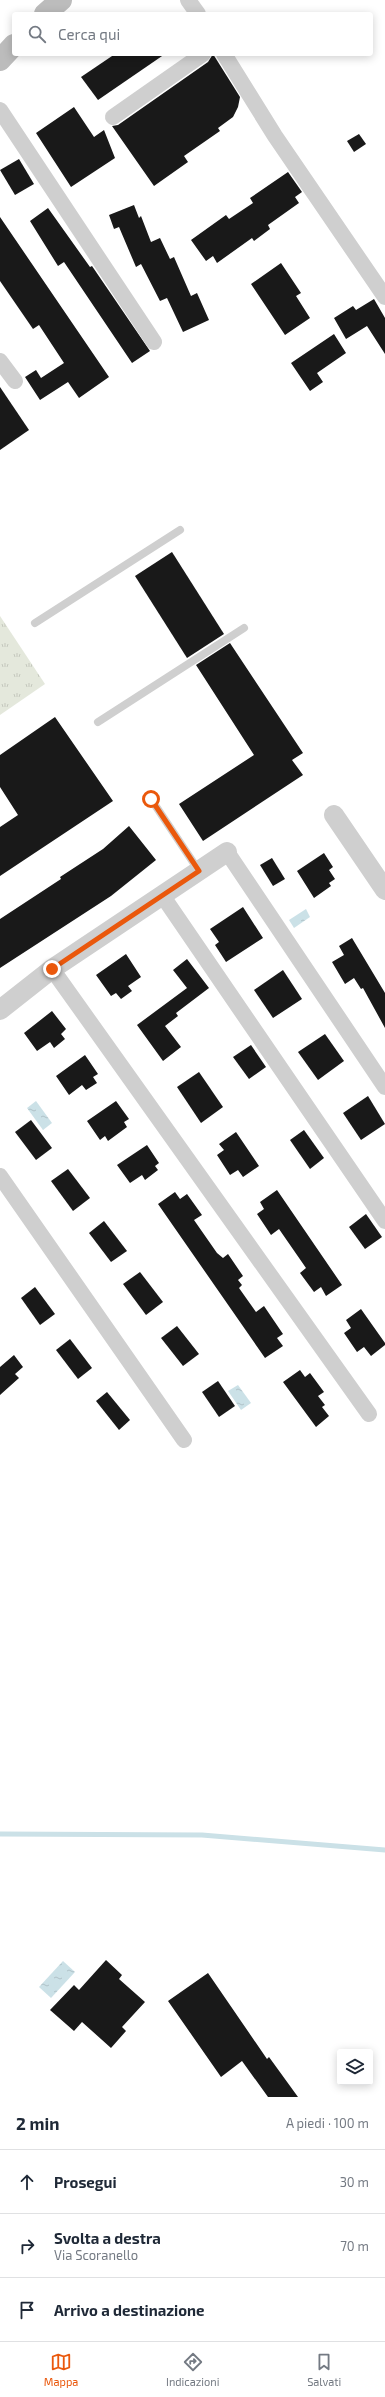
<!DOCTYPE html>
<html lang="it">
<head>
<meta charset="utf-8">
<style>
	body { margin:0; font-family:"Exo 2",sans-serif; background:#f2f2f3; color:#1f2937 }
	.controls { position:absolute; right:12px; bottom:12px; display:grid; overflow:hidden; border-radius:4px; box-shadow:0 2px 10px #0003 }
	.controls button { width:36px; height:36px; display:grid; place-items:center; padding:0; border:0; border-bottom:1px solid #e0e1e3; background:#fff; color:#1f2937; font:20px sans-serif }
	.stop { position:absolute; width:12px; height:12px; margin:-9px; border:3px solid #ea580c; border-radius:50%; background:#fff }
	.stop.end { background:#ea580c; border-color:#fff; box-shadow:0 1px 4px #0008 }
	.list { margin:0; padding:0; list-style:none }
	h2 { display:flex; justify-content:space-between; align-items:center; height:52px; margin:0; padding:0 16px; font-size:17px }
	h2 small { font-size:13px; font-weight:400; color:#747a83 }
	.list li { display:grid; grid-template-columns:26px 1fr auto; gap:12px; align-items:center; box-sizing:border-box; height:64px; padding:0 16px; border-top:1px solid #e0e1e3 }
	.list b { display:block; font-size:15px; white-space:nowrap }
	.list p { margin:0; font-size:13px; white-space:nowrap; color:#747a83 }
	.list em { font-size:13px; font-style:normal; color:#747a83 }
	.icon { flex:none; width:22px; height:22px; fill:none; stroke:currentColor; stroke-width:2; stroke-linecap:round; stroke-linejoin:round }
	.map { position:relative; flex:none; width:385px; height:2097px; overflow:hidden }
	.search { position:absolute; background:#fff; box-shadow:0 2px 10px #0003; left:12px; right:12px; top:12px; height:44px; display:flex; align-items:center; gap:10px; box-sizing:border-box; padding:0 14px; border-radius:4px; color:#747a83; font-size:15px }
	.sheet { height:244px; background:#fff }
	nav { display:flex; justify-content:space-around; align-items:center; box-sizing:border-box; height:56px; border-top:1px solid #e0e1e3; background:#fff; font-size:11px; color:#747a83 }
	nav a { display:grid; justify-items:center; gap:2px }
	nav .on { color:#ea580c }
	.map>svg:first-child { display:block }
	.grass { fill:url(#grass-tufts) }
	.water { fill:url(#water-ripples) }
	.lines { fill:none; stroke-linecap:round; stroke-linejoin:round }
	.stream { stroke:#cbe1e7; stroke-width:5 }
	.building { fill:#191919 }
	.service { stroke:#cfcfcf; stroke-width:8 }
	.minor { stroke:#cfcfcf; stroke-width:16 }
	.tertiary { stroke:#cfcfcf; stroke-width:20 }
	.secondary { stroke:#bcbcbc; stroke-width:22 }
	.route { stroke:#ea580c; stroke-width:5 }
</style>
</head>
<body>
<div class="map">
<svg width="385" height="2097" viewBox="0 0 385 2097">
	<defs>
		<pattern id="grass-tufts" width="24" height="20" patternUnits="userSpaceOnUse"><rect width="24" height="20" fill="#e4e8dc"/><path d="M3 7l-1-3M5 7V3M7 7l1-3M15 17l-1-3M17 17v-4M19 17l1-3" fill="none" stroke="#c4c7bd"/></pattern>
		<pattern id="water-ripples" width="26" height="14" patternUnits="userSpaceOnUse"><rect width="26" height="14" fill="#cbe1e7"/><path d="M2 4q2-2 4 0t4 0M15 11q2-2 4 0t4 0" fill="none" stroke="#afc2c7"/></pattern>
	</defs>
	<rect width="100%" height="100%" fill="#fff"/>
	<polygon class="grass" points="0,616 45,684 0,715"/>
	<g class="water">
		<polygon points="306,909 310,917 294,928 289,920"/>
		<polygon points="36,1101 52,1123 43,1130 27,1108"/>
		<polygon points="238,1385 251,1403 241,1410 228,1391"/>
		<polygon points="63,1961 75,1972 51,1998 39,1987"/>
	</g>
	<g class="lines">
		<polyline class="stream" points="0,1834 202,1835 385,1850"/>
	</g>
	<g class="building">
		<polygon points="115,54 165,54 98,100 81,77"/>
		<polygon points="213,54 240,97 238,107 233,117 218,128 220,131 184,156 188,162 154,186 112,126 118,125 208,62"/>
		<polygon points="74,107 94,137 104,130 115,158 71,187 36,133"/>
		<polygon points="359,134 366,144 354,152 347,141"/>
		<polygon points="19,159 34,184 15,195 0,170"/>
		<polygon points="288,172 302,192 295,197 299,203 268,225 270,229 254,241 252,238 217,263 213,256 206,261 191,240 226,215 229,219 253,203 250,198"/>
		<polygon points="134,205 139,218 141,216 151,242 160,238 170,259 174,257 191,296 197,293 209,320 183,332 167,298 160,301 141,264 136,267 119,227 114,229 109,215"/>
		<polygon points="48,208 90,267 92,266 150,351 132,363 64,262 58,266 30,221"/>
		<polygon points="0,217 109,377 79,398 68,382 40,400 25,377 36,370 41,378 64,363 39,325 33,329 0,281"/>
		<polygon points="281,263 301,293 296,296 310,318 285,335 251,284"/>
		<polygon points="374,299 385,318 385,354 367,326 346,339 334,318 353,306 356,310"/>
		<polygon points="334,334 346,353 317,373 323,382 310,391 291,363"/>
		<polygon points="0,387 29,430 0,450"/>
		<polygon points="172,552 224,634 187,658 135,576"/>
		<polygon points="230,643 303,753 292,760 303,775 203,841 179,804 254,755 196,665"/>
		<polygon points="55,717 113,801 0,876 0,827 18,815 0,787 0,755"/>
		<polygon points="129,826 156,860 111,896 0,968 0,919 61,879 60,877 103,849"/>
		<polygon points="324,853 333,867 329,870 335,879 329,883 331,886 314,898 297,871"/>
		<polygon points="272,858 285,879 273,886 260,865"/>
		<polygon points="243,907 263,938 226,962 215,945 219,942 210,929"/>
		<polygon points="352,938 385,993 385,1028 363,988 361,989 354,978 345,984 332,962 344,955 339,946"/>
		<polygon points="126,954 141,977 128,986 132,991 121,999 116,993 111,996 96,975"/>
		<polygon points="187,959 209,988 176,1013 178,1016 165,1026 181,1047 163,1061 137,1025 187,988 173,970"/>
		<polygon points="283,970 302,999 273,1018 254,990"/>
		<polygon points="52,1011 66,1029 61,1034 65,1039 54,1048 50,1042 37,1051 24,1033"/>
		<polygon points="325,1034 344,1061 318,1080 298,1052"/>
		<polygon points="251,1045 266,1067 249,1079 233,1057"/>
		<polygon points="85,1055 98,1074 93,1077 97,1083 86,1090 82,1085 69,1095 56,1076"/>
		<polygon points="199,1072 223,1107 201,1123 177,1087"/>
		<polygon points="368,1096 385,1124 361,1140 343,1113"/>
		<polygon points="116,1101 129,1119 124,1122 127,1127 108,1141 105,1136 100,1140 87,1121"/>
		<polygon points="31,1120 52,1148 36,1160 15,1132"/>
		<polygon points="304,1130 324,1158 310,1169 290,1140"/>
		<polygon points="236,1132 259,1166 243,1177 238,1170 230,1175 217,1155 224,1150 219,1144"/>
		<polygon points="147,1145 159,1163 155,1166 158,1170 145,1180 142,1175 130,1183 117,1165"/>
		<polygon points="68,1169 90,1198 73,1211 51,1181"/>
		<polygon points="277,1190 342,1285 326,1296 321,1287 314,1292 300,1273 306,1268 279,1229 271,1235 257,1214 264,1209 260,1202"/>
		<polygon points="175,1192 180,1199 187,1194 202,1215 194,1220 217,1253 223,1258 228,1254 243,1276 238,1280 242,1285 239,1288 256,1312 264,1306 283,1334 277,1338 283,1346 265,1358 158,1204"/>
		<polygon points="366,1214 382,1237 365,1249 349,1227"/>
		<polygon points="104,1221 127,1251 111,1262 89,1233"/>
		<polygon points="140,1272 163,1302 146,1315 123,1284"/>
		<polygon points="35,1287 55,1314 40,1325 21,1298"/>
		<polygon points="361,1309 385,1343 385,1345 371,1356 364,1347 357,1352 344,1333 351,1328 346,1320"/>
		<polygon points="177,1326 199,1354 183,1366 161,1338"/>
		<polygon points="70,1339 92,1368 78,1379 56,1350"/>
		<polygon points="14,1355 23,1367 15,1374 19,1378 0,1395 0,1367"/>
		<polygon points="300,1370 305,1377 310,1373 324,1392 318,1396 325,1405 322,1407 329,1416 316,1427 283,1382"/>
		<polygon points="218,1381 235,1406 219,1417 202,1392"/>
		<polygon points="107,1392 130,1420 119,1430 96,1401"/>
		<polygon points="106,1960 122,1975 119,1979 145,2002 122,2027 126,2031 111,2048 82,2022 74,2031 50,2010 74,1985 79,1990"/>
		<polygon points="208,1973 267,2059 269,2057 298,2097 268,2097 242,2061 221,2077 168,2001"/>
	</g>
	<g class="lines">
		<g class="service">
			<polyline points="35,623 180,530"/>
			<polyline points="98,722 244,628"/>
			<polyline points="151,799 199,871"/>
		</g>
		<g class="minor">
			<polyline points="188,0 198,14"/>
			<polyline points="224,54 275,136 385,297"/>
			<polyline points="0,110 154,342"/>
			<polyline points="113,117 203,54"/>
			<polyline points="0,361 15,381"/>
			<polyline points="227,852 385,1087"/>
			<polyline points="162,895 385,1221"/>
			<polyline points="52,969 369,1414"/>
			<polyline points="0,1176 184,1440"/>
		</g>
		<g class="tertiary">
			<polyline points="334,815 385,890"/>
			<polyline points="0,1010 52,969 227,852"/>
		</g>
		<g class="secondary">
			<polyline points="45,14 61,0"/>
			<polyline points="0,60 14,45"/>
		</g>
	</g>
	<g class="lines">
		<polyline class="route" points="52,969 199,871 151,799"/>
	</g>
</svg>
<div class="controls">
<button><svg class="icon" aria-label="layers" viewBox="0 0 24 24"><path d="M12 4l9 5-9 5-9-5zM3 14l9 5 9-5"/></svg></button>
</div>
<div class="stop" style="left:151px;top:799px"></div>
<div class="stop end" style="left:52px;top:969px"></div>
<div class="search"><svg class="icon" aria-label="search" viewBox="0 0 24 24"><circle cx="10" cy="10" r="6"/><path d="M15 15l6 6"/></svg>Cerca qui</div>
</div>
<section class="sheet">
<h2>2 min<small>A piedi · 100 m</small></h2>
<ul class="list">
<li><svg class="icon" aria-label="ahead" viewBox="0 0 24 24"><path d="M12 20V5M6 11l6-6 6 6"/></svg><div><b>Prosegui</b></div><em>30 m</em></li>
<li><svg class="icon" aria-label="right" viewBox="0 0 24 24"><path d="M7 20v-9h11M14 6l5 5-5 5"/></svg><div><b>Svolta a destra</b><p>Via Scoranello</p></div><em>70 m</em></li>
<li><svg class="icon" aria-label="arrive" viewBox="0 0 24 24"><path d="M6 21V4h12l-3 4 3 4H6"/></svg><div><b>Arrivo a destinazione</b></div></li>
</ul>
</section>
<nav>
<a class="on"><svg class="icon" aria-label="map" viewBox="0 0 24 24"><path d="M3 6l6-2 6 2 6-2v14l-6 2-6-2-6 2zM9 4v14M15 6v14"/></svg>Mappa</a>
<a><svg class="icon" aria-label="directions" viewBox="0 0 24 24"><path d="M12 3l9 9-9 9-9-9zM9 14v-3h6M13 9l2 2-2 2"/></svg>Indicazioni</a>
<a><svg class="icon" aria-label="saved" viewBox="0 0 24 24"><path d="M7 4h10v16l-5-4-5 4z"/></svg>Salvati</a>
</nav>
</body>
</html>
